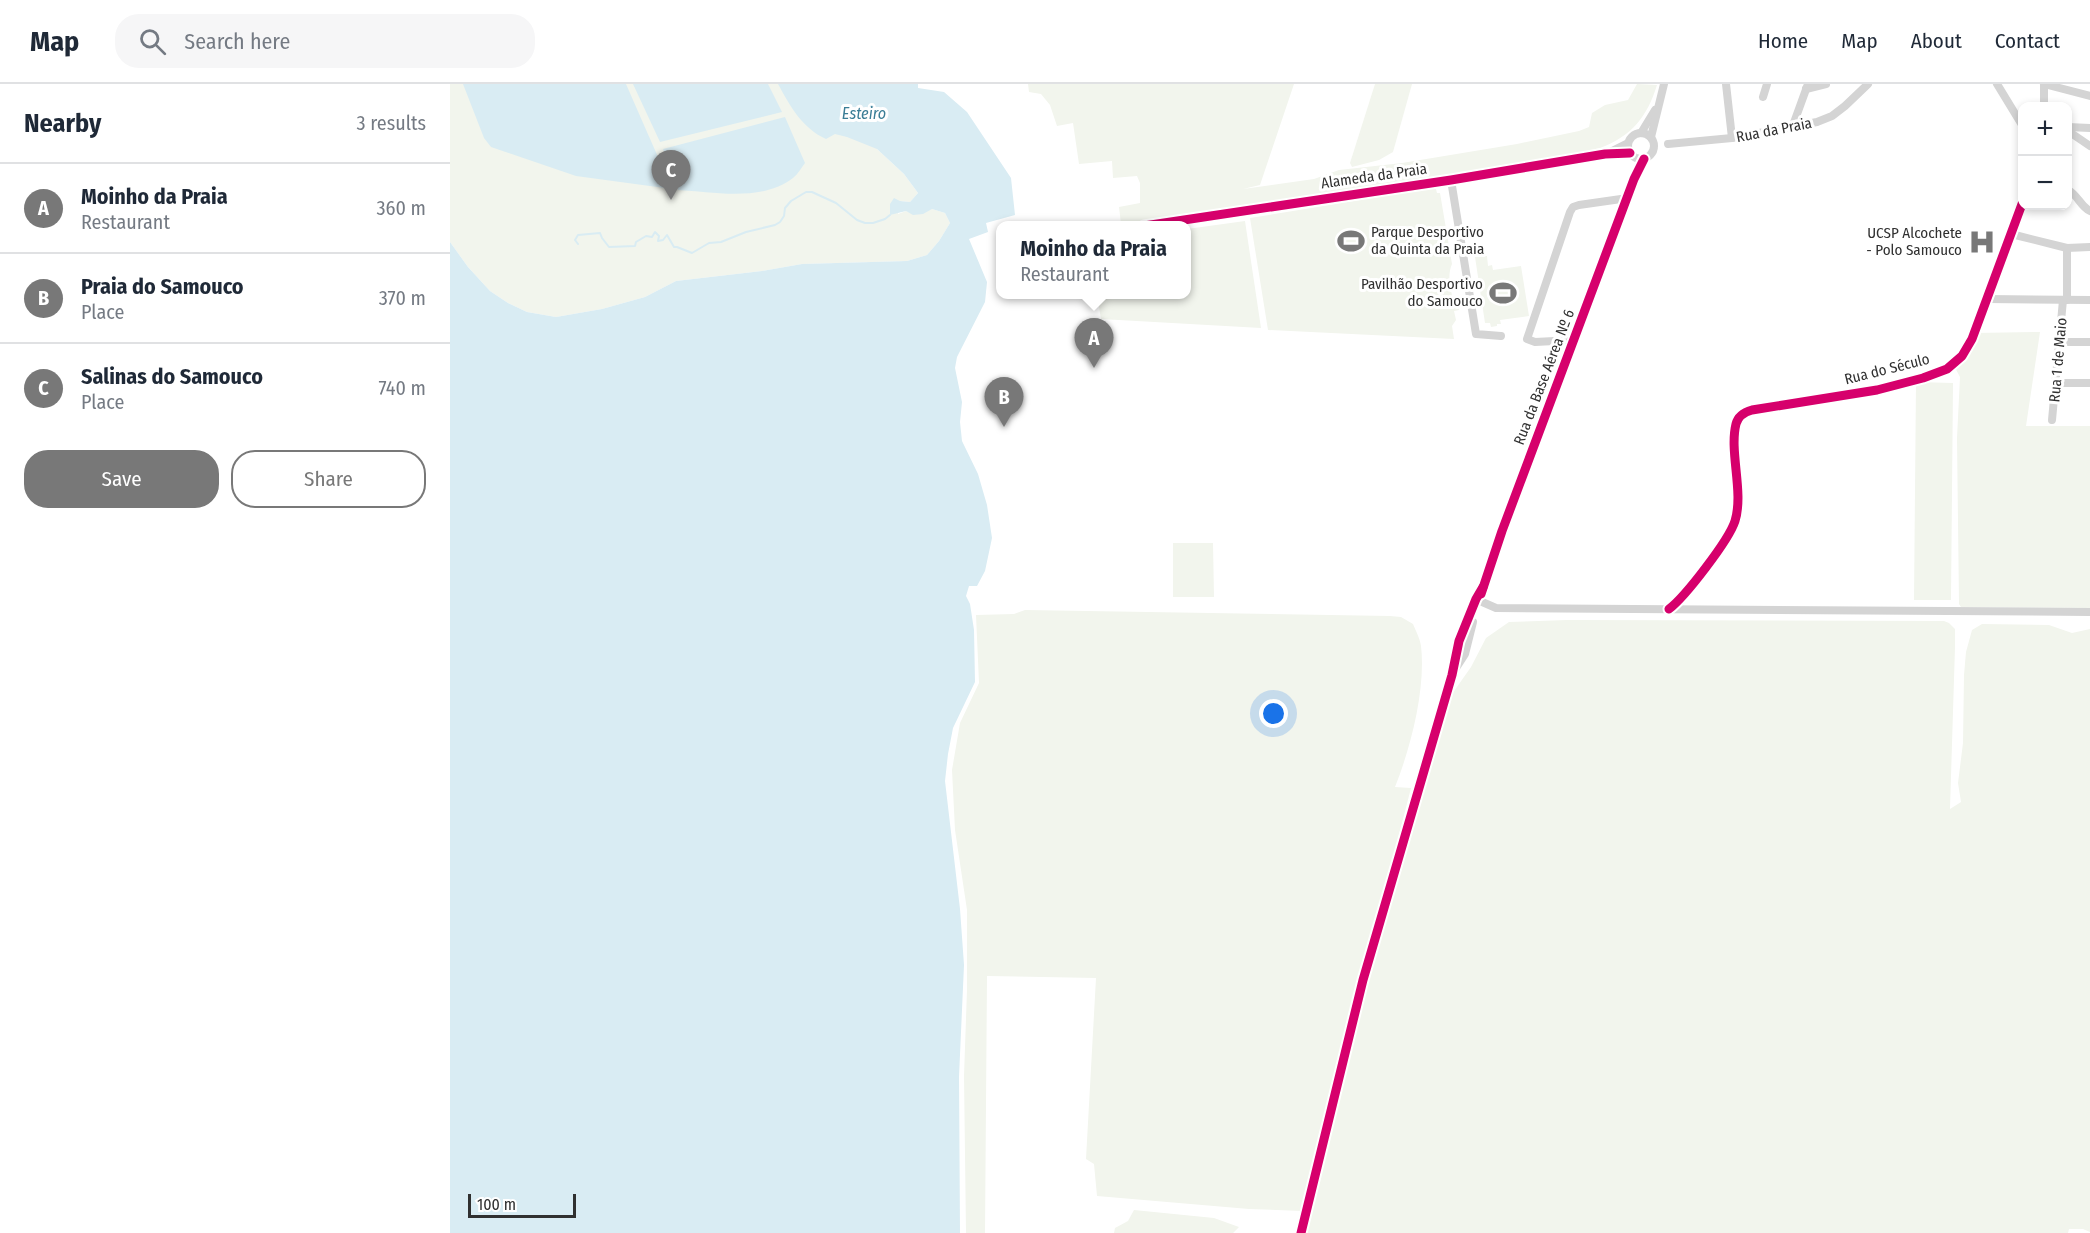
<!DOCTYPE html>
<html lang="en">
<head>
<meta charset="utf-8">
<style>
	body { margin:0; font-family:"Fira Sans Condensed",sans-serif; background:#f6f6f7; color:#1f2937 }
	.controls { position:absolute; right:18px; top:18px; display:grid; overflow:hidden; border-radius:12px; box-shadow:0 3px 9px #0003 }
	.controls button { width:54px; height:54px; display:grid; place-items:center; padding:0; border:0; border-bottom:2px solid #e0e1e3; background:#fff; color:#1f2937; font:30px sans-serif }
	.scale { position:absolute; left:18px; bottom:15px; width:108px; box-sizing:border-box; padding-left:6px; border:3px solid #303030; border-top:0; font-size:16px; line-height:21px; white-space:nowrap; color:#303030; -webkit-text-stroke:4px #fff; paint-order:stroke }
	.you { position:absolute; left:824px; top:630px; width:21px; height:21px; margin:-15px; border:4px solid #fff; border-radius:50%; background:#1a73e8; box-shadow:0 0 0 9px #1a73e833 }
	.badge { display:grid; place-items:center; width:39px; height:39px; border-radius:50%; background:#787878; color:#fff; font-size:20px; font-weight:700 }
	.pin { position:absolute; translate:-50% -50px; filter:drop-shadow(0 2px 3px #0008) }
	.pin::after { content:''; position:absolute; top:32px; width:21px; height:18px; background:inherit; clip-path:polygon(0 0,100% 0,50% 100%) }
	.popup { position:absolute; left:546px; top:137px; width:195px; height:78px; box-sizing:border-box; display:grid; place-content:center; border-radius:12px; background:#fff; filter:drop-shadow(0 2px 4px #0005); font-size:20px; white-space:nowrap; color:#747a83 }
	.popup b { font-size:22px; color:#1f2937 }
	.popup::after { content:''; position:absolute; left:50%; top:100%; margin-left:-12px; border:12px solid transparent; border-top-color:#fff }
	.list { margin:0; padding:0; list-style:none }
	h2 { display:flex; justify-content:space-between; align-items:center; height:78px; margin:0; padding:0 24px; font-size:26px }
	h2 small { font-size:20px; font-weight:400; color:#747a83 }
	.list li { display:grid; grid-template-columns:39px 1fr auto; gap:18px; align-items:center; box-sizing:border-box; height:90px; padding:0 24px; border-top:2px solid #e0e1e3 }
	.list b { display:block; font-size:22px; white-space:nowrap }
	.list p { margin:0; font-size:20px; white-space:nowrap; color:#747a83 }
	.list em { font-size:20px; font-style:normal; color:#747a83 }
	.actions { display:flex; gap:12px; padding:18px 24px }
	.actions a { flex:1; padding:14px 0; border:2px solid #787878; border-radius:24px; text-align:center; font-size:21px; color:#787878 }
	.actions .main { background:#787878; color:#fff }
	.icon { flex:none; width:33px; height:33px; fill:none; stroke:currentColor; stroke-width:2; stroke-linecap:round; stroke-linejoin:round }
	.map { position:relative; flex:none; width:1640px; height:1149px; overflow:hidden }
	header { display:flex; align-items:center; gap:36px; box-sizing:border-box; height:84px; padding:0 30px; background:#fff; border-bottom:2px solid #e0e1e3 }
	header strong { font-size:28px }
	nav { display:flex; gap:33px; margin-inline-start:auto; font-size:21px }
	.search { width:420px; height:54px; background:#f6f6f7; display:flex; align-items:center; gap:15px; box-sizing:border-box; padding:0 21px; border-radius:24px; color:#747a83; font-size:22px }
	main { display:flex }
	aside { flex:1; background:#fff }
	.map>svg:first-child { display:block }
	.green { fill:#f2f5ed }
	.water { fill:#d9ecf3 }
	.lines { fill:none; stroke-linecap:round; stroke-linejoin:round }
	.stream { stroke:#d9ecf3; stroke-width:2 }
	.minor { stroke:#d4d4d4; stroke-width:8 }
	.cycleway-casing { stroke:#fff; stroke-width:13 }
	.cycleway { stroke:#d6006c; stroke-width:9 }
	.labels { text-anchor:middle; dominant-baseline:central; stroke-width:6; stroke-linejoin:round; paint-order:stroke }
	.street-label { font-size:15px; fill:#303030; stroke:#fff }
	.poi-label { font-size:15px; fill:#303030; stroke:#fff; text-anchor:end }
	.water-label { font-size:16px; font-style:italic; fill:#3a7d96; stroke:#fff }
</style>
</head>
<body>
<header>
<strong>Map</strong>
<div class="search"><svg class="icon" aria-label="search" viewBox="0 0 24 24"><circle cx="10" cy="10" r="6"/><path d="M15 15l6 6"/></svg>Search here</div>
<nav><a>Home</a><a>Map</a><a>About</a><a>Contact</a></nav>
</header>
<main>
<aside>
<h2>Nearby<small>3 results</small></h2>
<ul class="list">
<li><span class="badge">A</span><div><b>Moinho da Praia</b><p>Restaurant</p></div><em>360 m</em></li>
<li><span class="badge">B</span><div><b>Praia do Samouco</b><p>Place</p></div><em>370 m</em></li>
<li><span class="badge">C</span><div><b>Salinas do Samouco</b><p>Place</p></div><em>740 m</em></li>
</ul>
<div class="actions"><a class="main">Save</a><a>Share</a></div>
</aside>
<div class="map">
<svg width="1640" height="1149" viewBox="0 0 1640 1149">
	<rect width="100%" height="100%" fill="#fff"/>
	<g class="green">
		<polygon points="0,0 468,0 427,65 454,90 468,109 460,118 450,117 448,130 456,127 463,130 482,125 495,129 500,139 489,157 477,171 457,177 352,180 312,187 226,197 195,213 152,225 106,233 77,228 58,219 40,207 18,183 0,158"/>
		<path d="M 578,0 L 844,0 L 810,101 L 793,105 L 864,95 L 889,86 L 952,79 L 1067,60 L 1129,47 L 1139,43 L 1142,29 L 1155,21 L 1178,16 L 1187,0 L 1207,1 C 1197,33 1182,52 1150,64 L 1011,94 L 671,140 L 669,123 L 690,119 L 690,99 L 687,92 L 663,94 L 662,77 L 629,80 L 623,39 L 607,42 L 600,21 L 591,10 L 579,8 Z"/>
		<polygon points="925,0 962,0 943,68 929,76 902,83 900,79"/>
		<path d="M 985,101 L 987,109 L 990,109 L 1002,180 C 996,194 1002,208 1004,222 L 1008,221 L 1009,226 L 1004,227 L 1006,236 L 1002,242 L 1004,255 L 818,246 L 800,134 L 983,104 Z"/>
		<polygon points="795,137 811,244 651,235 647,211 737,210 737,145"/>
		<polygon points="1037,172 1038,182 1042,181 1043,186 1071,182 1079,232 1050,236 1051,240 1047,240 1047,242 1041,243 1040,239 1035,239 1025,173"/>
		<polygon points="1590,248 1576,342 1640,342 1640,524 1511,523 1509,520 1507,354 1510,293 1503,280 1524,249"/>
		<polygon points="1466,298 1503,299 1501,516 1464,516"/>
		<polygon points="723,459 763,459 764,513 723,513"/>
		<path d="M 575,526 L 940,532 L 951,533 L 963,540 C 966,547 970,555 971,562 C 976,604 961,663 945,703 L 961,704 L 852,1127 L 799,1125 L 647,1112 L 644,1080 L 636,1075 L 646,894 L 537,892 L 535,1149 L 516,1149 L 514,992 L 517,906 L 517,826 L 505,746 L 502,686 L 510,639 L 529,599 L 526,531 L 564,530 Z"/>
		<polygon points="1117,536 1494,537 1499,539 1505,545 1505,563 1500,725 1511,718 1508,699 1513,659 1514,591 1516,568 1522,546 1532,540 1599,541 1622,549 1640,545 1640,1148 1633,1145 1619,1145 1618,1149 854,1149 924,869 968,719 1002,610 1021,583 1036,554 1059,538"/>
		<polygon points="684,1126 764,1134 789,1143 783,1149 664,1149 665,1144 678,1137"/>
	</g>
	<g class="water">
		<polygon points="13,0 176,0 222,105 126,92 41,63 34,54"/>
		<polygon points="183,0 318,0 332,28 210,58"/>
		<path d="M 328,0 L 468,0 L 468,4 L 494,8 L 517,28 L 561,94 L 565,131 L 536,139 L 538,148 L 519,155 L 537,198 L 535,218 L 507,273 L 505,284 L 512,318 L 510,338 L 512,357 L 528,390 L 537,421 L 542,454 L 535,487 L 527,502 L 519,502 L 516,512 L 520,520 L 524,546 L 525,598 L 503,644 L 498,670 L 495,697 L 510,825 L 514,881 L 509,993 L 510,1149 L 0,1149 L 0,158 L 18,183 L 40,207 L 58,219 L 77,228 L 106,233 L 152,225 L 195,213 L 226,197 L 312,187 L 352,180 L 457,177 L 477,171 L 489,157 L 500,139 L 495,129 L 482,125 L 473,130 L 463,131 L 456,127 L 440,131 L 440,120 L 444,114 L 450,117 L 460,118 L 468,109 L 454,90 L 427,65 L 397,53 L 385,50 L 376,55 C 352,44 340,22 328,0 Z"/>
		<path d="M 335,33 L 355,79 C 351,84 348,90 343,94 C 312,118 264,108 228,106 L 213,65 Z"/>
	</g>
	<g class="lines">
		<polyline class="stream" points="128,160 125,156 128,151 150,149 152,154 159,163 185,162 186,158 196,152 202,153 205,148 209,152 208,157 213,156 217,151 224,163 227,163 242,169 259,159 271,158 296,148 325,141 330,138 334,132 335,124 341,117 356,108 362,108 386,119 407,136 415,139 423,139 435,135 440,131"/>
		<g class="minor">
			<polyline points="1276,0 1282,54"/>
			<polyline points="1547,0 1572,41"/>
			<polyline points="1594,0 1640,12"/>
			<polyline points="1356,5 1376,0"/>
			<polyline points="1313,13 1317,0"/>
			<polyline points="1594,22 1594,0"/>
			<polyline points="1618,43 1640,44"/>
			<polyline points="1342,44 1358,0"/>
			<polyline points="1618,47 1640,62"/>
			<circle cx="1191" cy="62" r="13"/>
			<polyline points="1191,49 1205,26"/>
			<polyline points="1201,53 1214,0"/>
			<polyline points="1218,60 1282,54 1367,38 1382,32 1395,22 1418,0"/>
			<polyline points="1158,69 1178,59"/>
			<polyline points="1001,96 1026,250 1051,252"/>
			<path d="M 1618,106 C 1628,111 1630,122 1640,127"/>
			<polyline points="694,142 1001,96 1155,70 1180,69"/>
			<polyline points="1561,150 1617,164 1640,163"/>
			<polyline points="1537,215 1640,216"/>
			<polyline points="1617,216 1617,164"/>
			<polyline points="1124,256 1085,258 1077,255 1120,128 1123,123 1129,121 1178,114"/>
			<polyline points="1609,258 1640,258"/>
			<polyline points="1606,299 1640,299"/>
			<polyline points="1602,336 1613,216"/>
			<polyline points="1032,506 1052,447 1184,95 1194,75"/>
			<polyline points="1030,517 1046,524 1640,528"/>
			<path d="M 1219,525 C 1235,513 1279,456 1285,437 C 1294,408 1279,368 1286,340 C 1288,332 1295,328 1302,326 L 1427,306 L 1473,294 L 1497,285 L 1512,272 L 1522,255 L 1572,120"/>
			<polyline points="1004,587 1015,570 1023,538"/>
			<polyline points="851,1149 913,896 1002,591 1009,557 1026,515 1033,503"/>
		</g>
		<defs>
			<g id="cycleway">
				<polyline points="694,142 1001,96 1155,70 1180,69"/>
				<polyline points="1031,510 1052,447 1184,95 1194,75"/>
				<path d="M 1219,525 C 1235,513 1279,456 1285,437 C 1294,408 1279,368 1286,340 C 1288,332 1295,328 1302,326 L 1427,306 L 1473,294 L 1497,285 L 1512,272 L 1522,255 L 1572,120"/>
				<polyline points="851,1149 913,896 1002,591 1009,557 1026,515 1033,503"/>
			</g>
		</defs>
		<use href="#cycleway" class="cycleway-casing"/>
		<use href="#cycleway" class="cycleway"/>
	</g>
	<defs>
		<symbol id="stadium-bare" viewBox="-9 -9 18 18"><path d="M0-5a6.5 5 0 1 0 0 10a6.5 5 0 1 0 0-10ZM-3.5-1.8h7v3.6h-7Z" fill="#787878" stroke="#fff" stroke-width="2.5" paint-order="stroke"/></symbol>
		<symbol id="hospital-bare" viewBox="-9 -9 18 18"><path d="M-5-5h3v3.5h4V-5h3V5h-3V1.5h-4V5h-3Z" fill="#787878" stroke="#fff" stroke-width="2.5" paint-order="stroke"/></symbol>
	</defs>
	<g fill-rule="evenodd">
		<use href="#stadium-bare" x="882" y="138" width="38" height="38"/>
		<use href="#hospital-bare" x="1513" y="139" width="38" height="38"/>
		<use href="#stadium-bare" x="1034" y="190" width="38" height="38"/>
	</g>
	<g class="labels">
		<g class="street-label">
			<text transform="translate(1324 46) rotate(-11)">Rua da Praia</text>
			<text transform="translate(924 92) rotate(-8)">Alameda da Praia</text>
			<text transform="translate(1608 276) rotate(-85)">Rua 1 de Maio</text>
			<text transform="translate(1437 285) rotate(-14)">Rua do Século</text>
			<text transform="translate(1094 293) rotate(-69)">Rua da Base Aérea Nº 6</text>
		</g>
		<g class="poi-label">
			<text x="921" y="148" text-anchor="start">Parque Desportivo<tspan x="921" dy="17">da Quinta da Praia</tspan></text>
			<text x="1512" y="149">UCSP Alcochete<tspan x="1512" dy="17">- Polo Samouco</tspan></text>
			<text x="1033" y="200">Pavilhão Desportivo<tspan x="1033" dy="17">do Samouco</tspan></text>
		</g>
		<g class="water-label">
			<text x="414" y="29">Esteiro</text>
		</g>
	</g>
</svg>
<div class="controls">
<button>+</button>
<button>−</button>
</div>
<div class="scale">100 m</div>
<div class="you"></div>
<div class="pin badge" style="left:644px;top:284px">A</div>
<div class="popup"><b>Moinho da Praia</b>Restaurant</div>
<div class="pin badge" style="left:554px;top:343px">B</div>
<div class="pin badge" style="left:221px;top:116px">C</div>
</div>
</main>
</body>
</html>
